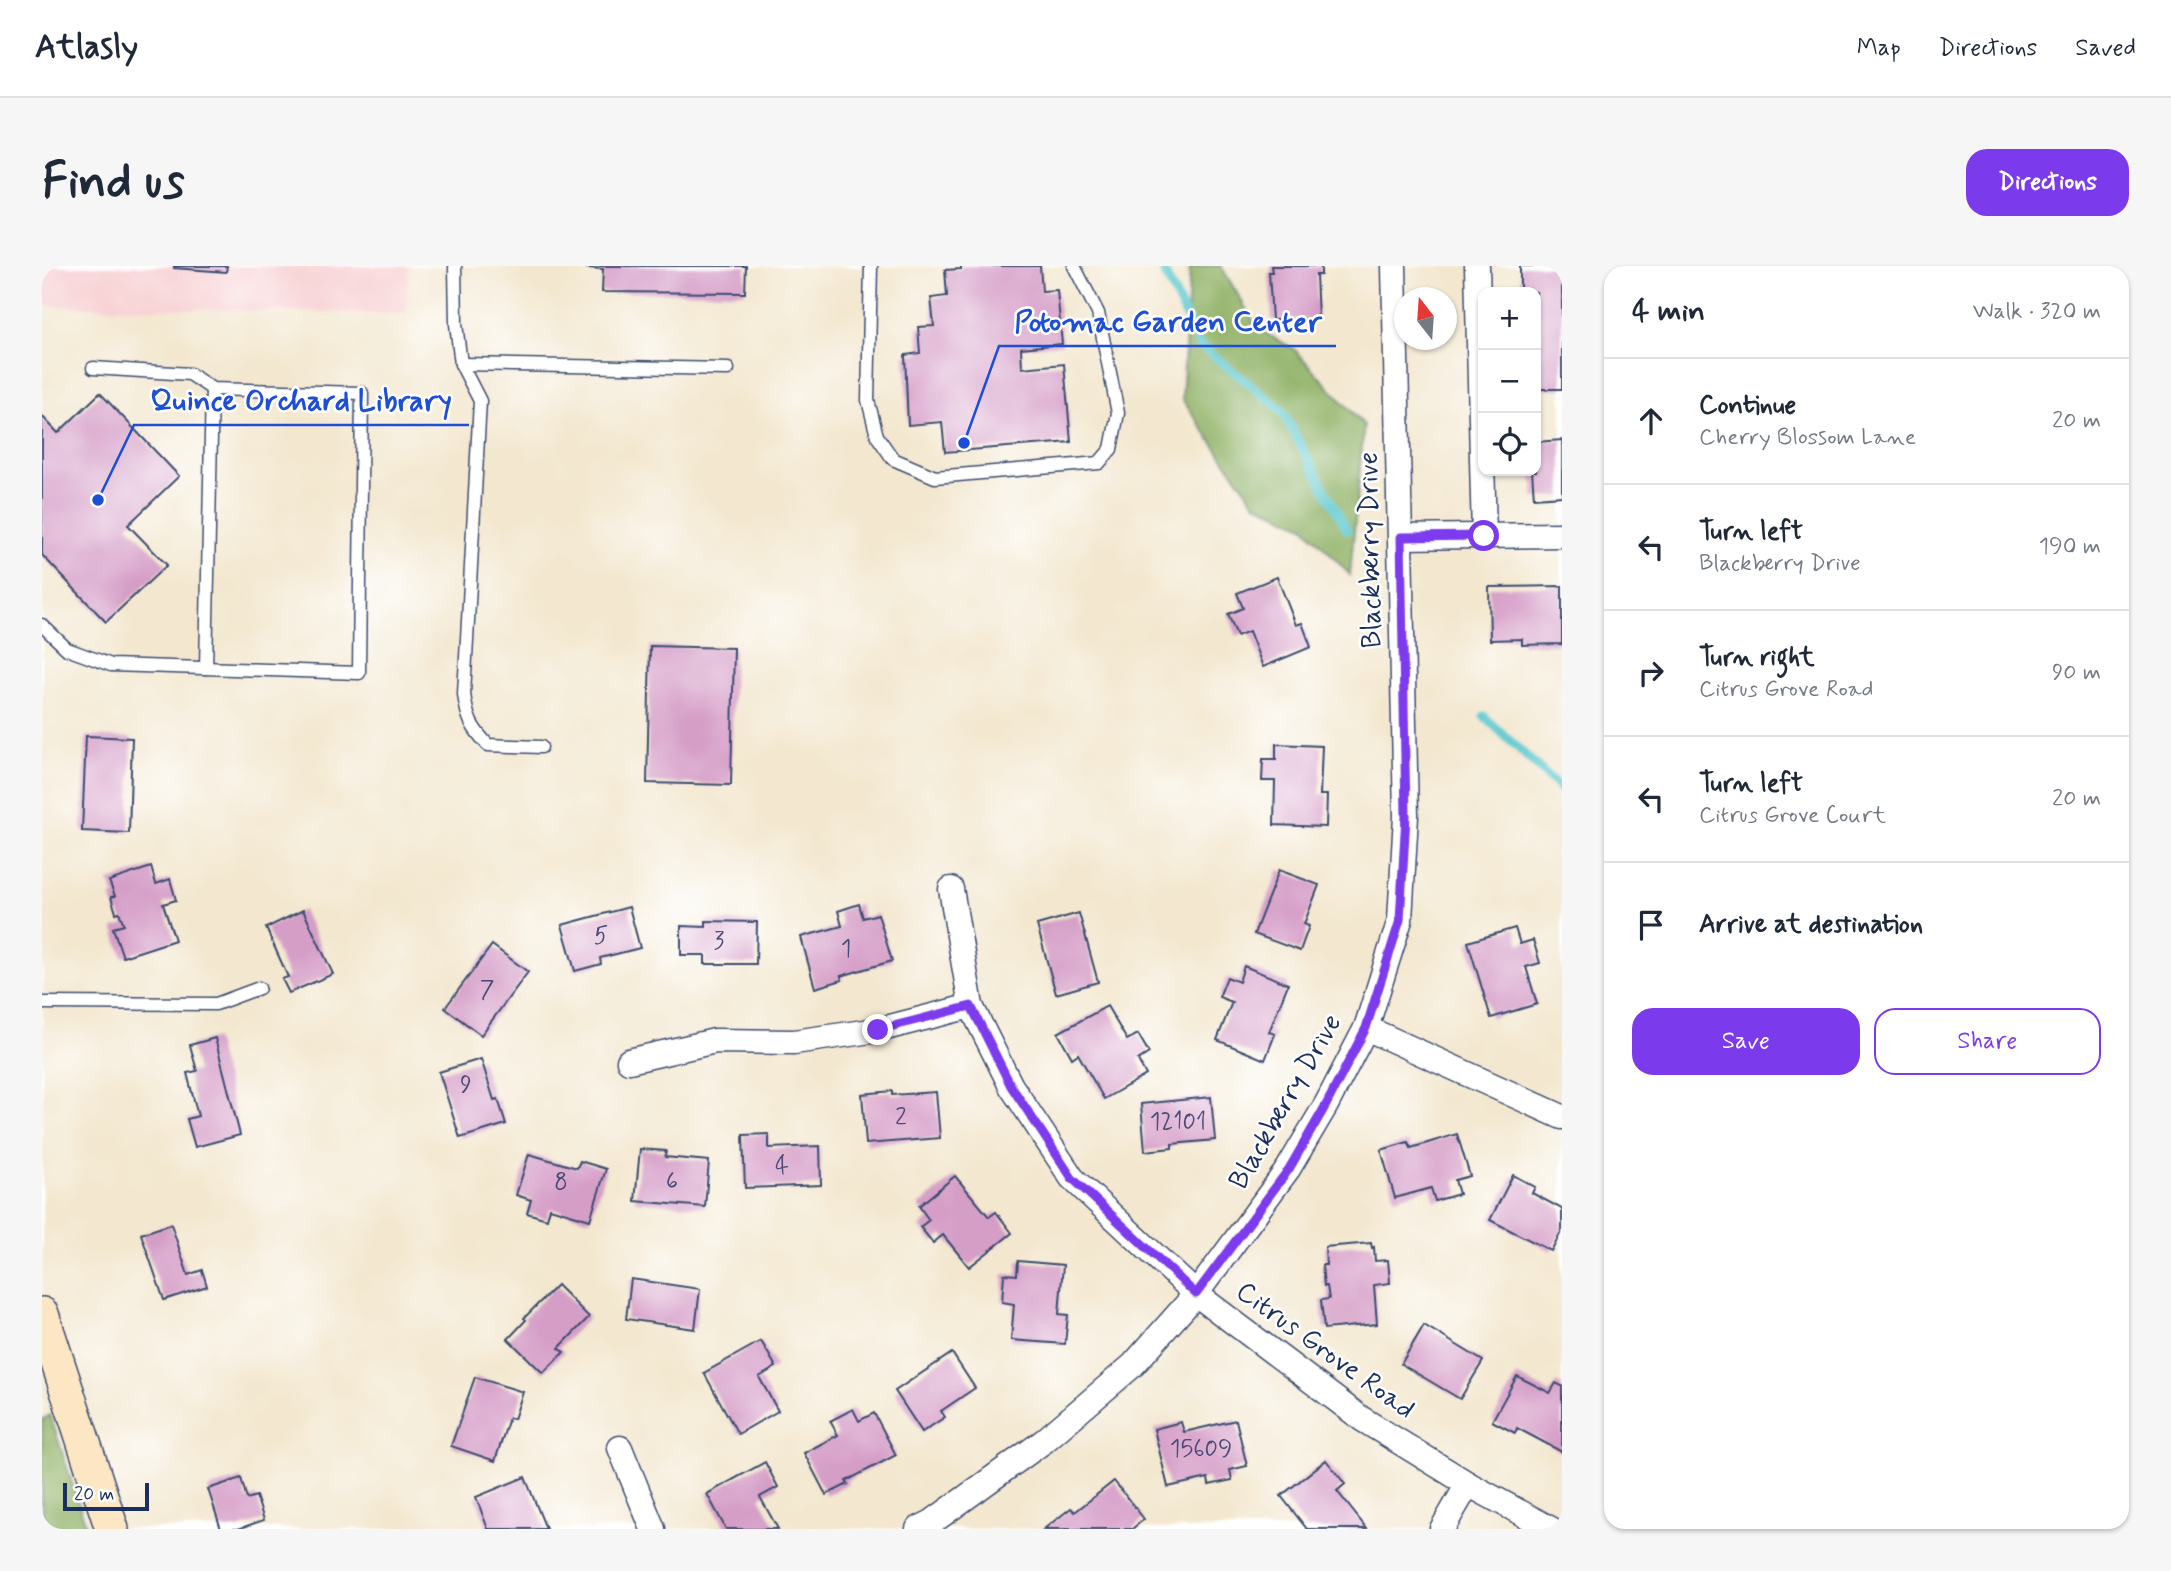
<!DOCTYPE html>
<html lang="en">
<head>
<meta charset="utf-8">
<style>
	body { margin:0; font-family:Mynerve,sans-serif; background:#f6f6f7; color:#1f2937 }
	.controls { position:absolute; right:21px; top:21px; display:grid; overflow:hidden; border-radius:14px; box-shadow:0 2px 5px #0004 }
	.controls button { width:63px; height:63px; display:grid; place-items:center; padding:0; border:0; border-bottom:2px solid #e0e1e3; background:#fff; color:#1f2937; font:35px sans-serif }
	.compass { position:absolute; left:1352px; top:21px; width:63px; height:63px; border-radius:50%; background:#fff; box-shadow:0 2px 5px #0004; rotate:343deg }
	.scale { position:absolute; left:21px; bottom:18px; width:86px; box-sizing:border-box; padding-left:7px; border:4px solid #1b2f5e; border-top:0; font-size:19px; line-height:24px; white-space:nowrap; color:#1b2f5e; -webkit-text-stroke:5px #fff; paint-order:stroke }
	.stop { position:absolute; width:21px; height:21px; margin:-16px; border:5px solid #7c3aed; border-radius:50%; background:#fff }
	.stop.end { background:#7c3aed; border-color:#fff; box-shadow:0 2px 7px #0008 }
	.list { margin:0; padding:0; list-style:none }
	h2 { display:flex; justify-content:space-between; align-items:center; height:91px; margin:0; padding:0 28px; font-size:30px }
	h2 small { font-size:23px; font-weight:400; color:#747a83 }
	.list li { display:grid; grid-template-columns:46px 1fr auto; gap:21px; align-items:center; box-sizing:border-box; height:126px; padding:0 28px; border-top:2px solid #e0e1e3 }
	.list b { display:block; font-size:26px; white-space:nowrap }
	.list p { margin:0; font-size:23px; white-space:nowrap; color:#747a83 }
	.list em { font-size:23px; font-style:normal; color:#747a83 }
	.actions { display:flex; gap:14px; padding:21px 28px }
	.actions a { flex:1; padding:16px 0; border:2px solid #7c3aed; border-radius:21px; text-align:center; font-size:24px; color:#7c3aed }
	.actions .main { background:#7c3aed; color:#fff }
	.icon { flex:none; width:38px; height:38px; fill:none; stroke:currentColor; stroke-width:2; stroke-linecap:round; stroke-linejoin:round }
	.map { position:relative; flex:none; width:1520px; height:1263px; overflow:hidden; border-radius:21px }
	header { display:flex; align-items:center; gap:42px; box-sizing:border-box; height:98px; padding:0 35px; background:#fff; border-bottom:2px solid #e0e1e3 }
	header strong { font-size:33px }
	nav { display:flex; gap:38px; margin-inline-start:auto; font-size:24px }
	.intro { display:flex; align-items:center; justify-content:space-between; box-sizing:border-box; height:168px; padding:0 42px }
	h1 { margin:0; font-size:49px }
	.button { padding:18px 32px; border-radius:21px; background:#7c3aed; color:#fff; font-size:24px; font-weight:700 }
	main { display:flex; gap:42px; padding:0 42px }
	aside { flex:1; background:#fff; border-radius:21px; box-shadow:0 2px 5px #0004 }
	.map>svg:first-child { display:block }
	.built { fill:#f7cfd1 }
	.forest { fill:#8fb165; stroke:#557062; stroke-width:2 }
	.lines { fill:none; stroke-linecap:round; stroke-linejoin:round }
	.stream { stroke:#5bc8ce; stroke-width:9 }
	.building { fill:#d59ec7 }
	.lane-casing { stroke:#3b4b6f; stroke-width:15 }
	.street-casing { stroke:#3b4b6f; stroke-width:27 }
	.secondary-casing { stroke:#3b4b6f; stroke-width:36 }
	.lane { stroke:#fff; stroke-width:12 }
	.street { stroke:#fff; stroke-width:24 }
	.secondary { stroke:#fce6c4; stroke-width:33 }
	.route { stroke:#7c3aed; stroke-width:9 }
	.labels { text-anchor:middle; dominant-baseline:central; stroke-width:5; stroke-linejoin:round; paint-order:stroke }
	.number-label { font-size:24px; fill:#4a4b78 }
	.street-label { font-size:28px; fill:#1b2f5e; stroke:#fff }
	.leader { fill:none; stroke:#1d4ed8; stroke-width:2.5 }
	.callout-dot { fill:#1d4ed8; stroke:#fff; stroke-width:2.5 }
	.callout-label { font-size:30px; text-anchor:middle; font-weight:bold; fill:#1d4ed8; stroke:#fff; stroke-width:5; stroke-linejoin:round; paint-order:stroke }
</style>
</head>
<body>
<header>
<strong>Atlasly</strong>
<nav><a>Map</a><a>Directions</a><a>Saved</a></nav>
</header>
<div class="intro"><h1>Find us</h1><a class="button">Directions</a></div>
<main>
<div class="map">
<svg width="1520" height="1263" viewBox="0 0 1520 1263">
	<rect width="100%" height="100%" fill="#fff"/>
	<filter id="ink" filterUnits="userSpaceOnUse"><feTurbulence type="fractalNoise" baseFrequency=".0143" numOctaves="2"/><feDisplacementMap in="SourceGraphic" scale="14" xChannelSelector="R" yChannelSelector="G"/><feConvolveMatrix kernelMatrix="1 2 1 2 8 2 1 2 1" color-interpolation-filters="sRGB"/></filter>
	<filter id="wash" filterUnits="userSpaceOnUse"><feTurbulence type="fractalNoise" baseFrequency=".00686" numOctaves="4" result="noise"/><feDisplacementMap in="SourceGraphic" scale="28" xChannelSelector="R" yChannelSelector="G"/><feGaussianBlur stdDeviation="1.57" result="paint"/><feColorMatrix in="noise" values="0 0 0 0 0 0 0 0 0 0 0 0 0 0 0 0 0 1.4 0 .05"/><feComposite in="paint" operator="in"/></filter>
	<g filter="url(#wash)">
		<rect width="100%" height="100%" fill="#f3e7cf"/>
		<polygon class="built" points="0,0 367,0 364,48 0,40"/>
		<g class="forest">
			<polygon points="1148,0 1179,0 1216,63 1252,83 1322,159 1308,309 1262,260 1213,237 1140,133"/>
			<polygon points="8,1149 45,1263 0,1263 0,1154"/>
		</g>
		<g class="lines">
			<g class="stream">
				<polyline points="1119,0 1158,79 1239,143 1305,264"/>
				<polyline points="1442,450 1520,524"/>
			</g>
		</g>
		<g id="blocks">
			<g class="building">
				<polygon points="132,0 185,0 184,6 132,2"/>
				<polygon points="546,0 704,0 703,27 560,26 561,3 545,2"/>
				<polygon points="919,0 998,0 1000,25 1015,24 1020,78 979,82 980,102 1022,98 1029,176 903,186 900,156 866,159 863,89 878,87 876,61 892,60 889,32 905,30 903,4 919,3"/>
				<polygon points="1229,0 1279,0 1279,9 1274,9 1276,52 1230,54 1227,6 1230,6"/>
				<polygon points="1478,0 1520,0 1520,123 1494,123 1494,26 1478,26"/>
				<polygon points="58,127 137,210 86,259 125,299 64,356 0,289 0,150 16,167"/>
				<polygon points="1520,174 1520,230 1492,232 1490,205 1494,205 1494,176"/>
				<polygon points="1235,311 1254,359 1260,357 1269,381 1221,401 1207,365 1195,370 1186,348 1201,342 1195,327"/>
				<polygon points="1520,320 1520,378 1480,379 1480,373 1448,374 1447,321"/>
				<polygon points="608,380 692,382 689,519 605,517"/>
				<polygon points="44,470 90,472 87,567 40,565"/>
				<polygon points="1234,478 1280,480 1278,529 1285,529 1284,561 1232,559 1233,515 1220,515 1221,493 1234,493"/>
				<polygon points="109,601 114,618 128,613 134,634 121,638 133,674 81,691 71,662 82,659 77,646 74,647 69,631 73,630 67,615"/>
				<polygon points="1237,604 1277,619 1262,658 1267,660 1258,685 1212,668"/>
				<polygon points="817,638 821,652 836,648 850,695 799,710 800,714 773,722 759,671 800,660 796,645"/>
				<polygon points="587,641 598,682 558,692 559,698 533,705 520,659"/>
				<polygon points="261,644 291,708 247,727 240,713 246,711 224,662"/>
				<polygon points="1037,647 1056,716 1014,728 995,659"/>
				<polygon points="664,655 715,656 714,698 663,698 663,689 639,689 639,660 664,661"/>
				<polygon points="1473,662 1478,678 1491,674 1498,697 1484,701 1495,738 1449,752 1426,676"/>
				<polygon points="450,679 486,706 439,769 403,742"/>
				<polygon points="1202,700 1246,718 1227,766 1233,768 1223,794 1175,774 1190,736 1177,731 1185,711 1197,716"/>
				<polygon points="1065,740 1085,774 1096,768 1107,787 1096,794 1104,809 1062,833 1036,788 1030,792 1016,767"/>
				<polygon points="173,772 198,869 153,881 145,853 156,850 145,807 155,805 148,779"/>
				<polygon points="439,793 452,834 456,833 464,858 418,872 397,806"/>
				<polygon points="850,825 850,829 894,826 898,872 824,878 820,828"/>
				<polygon points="1169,831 1173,874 1130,878 1130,882 1103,885 1099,838"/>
				<polygon points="727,868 727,882 778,880 779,919 703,922 701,869"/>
				<polygon points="1415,868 1428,910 1413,914 1417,928 1393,935 1389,922 1353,932 1339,884 1366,876 1369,882"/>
				<polygon points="598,883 624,885 623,891 667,895 663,941 593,935"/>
				<polygon points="487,888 535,902 538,895 564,903 548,954 508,942 505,953 485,947 489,934 474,929"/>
				<polygon points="1471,909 1493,921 1490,927 1520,943 1520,964 1509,985 1448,954"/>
				<polygon points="913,910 947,951 954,946 970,967 927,1001 901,969 891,977 878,961 887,954 877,940"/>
				<polygon points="129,958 146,1009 160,1004 165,1020 122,1034 99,968"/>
				<polygon points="1329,977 1330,982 1332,981 1333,995 1346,994 1348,1017 1332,1019 1335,1058 1282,1063 1279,1034 1287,1033 1285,1020 1282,1020 1280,999 1284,999 1283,981"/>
				<polygon points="976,995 1021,999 1017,1048 1026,1049 1023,1078 969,1074 972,1038 960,1036 962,1008 975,1009"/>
				<polygon points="589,1013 658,1023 653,1063 584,1053"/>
				<polygon points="515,1019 547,1051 517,1082 522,1086 501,1107 466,1073 484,1054 482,1052"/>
				<polygon points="1382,1059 1441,1095 1418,1133 1359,1098"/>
				<polygon points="719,1075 734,1101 717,1111 736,1145 696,1168 662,1107"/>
				<polygon points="910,1087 933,1122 899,1145 903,1151 880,1166 853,1125"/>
				<polygon points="1475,1110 1508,1127 1514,1117 1520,1120 1520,1186 1475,1162 1473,1167 1450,1155"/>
				<polygon points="433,1111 481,1126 472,1153 467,1152 453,1195 409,1180"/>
				<polygon points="811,1143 817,1155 832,1147 854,1189 804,1215 806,1218 784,1229 762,1187 796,1169 788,1155"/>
				<polygon points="1194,1154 1205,1200 1188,1204 1190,1214 1167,1219 1166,1212 1126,1221 1112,1163 1139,1156 1142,1166"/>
				<polygon points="1284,1194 1303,1218 1295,1225 1325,1263 1265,1263 1239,1230"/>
				<polygon points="723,1196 736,1221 718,1231 736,1263 684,1263 665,1228"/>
				<polygon points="483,1211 504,1263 446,1263 434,1231"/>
				<polygon points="199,1212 205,1233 214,1230 222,1254 196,1263 179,1263 166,1223"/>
				<polygon points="1072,1215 1102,1253 1090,1263 1002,1263 1029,1242 1033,1246"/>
			</g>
		</g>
	</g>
	<g filter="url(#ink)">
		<use href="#blocks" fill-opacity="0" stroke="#3b4b6f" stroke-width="2"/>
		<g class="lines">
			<defs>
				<g id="lane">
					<path d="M 413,0 L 414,58 L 419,98 L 438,135 L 422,428 C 425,452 429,461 446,479 L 499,481"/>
					<polyline points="829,0 826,134 835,170 851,193 893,211 1057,197 1069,183 1076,147 1056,47 1032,0"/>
					<polyline points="419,98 686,103"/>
					<polyline points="0,359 25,383 69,399 317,407 320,127 170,123 148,108 51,102"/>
					<polyline points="164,402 170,123"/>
					<polyline points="0,737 174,738 217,722"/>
				</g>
				<g id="street">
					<polyline points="1435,0 1442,270"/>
					<polyline points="1359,271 1520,269"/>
					<polyline points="909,623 929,740 969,820 1030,912 1154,1028 1320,1153 1426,1218 1509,1263"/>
					<polyline points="1324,762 1520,851"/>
					<polyline points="587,795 673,775 752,776 836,764 929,740"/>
					<polyline points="578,1182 611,1263"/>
					<polyline points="876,1263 890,1256 1002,1175 1091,1099 1154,1028 1246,903 1284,839 1324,762 1358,654 1364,550 1352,0"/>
					<polyline points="1400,1263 1426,1218"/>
				</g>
				<polyline id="secondary" points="0,1048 70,1263"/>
			</defs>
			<use href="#lane" class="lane-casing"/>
			<use href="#street" class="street-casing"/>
			<use href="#secondary" class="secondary-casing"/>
			<use href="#lane" class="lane"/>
			<use href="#street" class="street"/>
			<use href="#secondary" class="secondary"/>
		</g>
	</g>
	<g class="lines" filter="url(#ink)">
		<polyline class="route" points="836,764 929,740 969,820 1030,912 1154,1028 1247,903 1284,839 1324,762 1358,654 1364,550 1359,271 1442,270"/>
	</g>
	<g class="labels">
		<g class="number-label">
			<text x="559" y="670">5</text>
			<text x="677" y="675">3</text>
			<text x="804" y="683">1</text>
			<text x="445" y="724">7</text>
			<text x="424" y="819">9</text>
			<text x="859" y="851">2</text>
			<text x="1136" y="856">12101</text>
			<text x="740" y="900">4</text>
			<text x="630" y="915">6</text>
			<text x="519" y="916">8</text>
			<text x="1159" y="1183">15609</text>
		</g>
		<g class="street-label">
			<text transform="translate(1329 284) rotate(-91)">Blackberry Drive</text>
			<text transform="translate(1244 836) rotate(-60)">Blackberry Drive</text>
			<text transform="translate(1283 1085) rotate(36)">Citrus Grove Road</text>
		</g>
	</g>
	<path class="leader" d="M922 177L957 80H1294M56 234L92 159H427"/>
	<g class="callout-dot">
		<circle cx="922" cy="177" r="7"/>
		<circle cx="56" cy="234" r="7"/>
	</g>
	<g class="callout-label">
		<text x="1126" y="65">Potomac Garden Center</text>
		<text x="259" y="144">Quince Orchard Library</text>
	</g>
</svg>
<div class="controls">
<button>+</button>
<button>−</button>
<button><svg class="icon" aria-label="locate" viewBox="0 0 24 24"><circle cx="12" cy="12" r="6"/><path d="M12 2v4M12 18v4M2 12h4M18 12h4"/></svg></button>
</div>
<svg class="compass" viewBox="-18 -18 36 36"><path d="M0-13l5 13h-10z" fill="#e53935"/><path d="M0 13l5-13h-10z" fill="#747a83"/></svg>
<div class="scale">20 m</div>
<div class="stop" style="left:1442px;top:270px"></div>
<div class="stop end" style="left:836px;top:764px"></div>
</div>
<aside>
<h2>4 min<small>Walk · 320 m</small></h2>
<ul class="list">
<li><svg class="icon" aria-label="ahead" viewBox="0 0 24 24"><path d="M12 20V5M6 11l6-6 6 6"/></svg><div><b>Continue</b><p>Cherry Blossom Lane</p></div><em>20 m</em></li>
<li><svg class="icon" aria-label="left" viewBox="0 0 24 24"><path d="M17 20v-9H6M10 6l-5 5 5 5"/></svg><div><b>Turn left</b><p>Blackberry Drive</p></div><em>190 m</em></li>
<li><svg class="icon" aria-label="right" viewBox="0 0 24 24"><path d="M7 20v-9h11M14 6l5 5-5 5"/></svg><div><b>Turn right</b><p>Citrus Grove Road</p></div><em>90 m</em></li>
<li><svg class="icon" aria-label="left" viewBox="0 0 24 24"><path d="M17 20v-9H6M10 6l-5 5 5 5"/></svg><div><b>Turn left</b><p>Citrus Grove Court</p></div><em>20 m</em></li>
<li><svg class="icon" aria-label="arrive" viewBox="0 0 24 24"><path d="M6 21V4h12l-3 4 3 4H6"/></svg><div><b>Arrive at destination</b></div></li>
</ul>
<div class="actions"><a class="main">Save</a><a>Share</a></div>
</aside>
</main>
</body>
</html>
